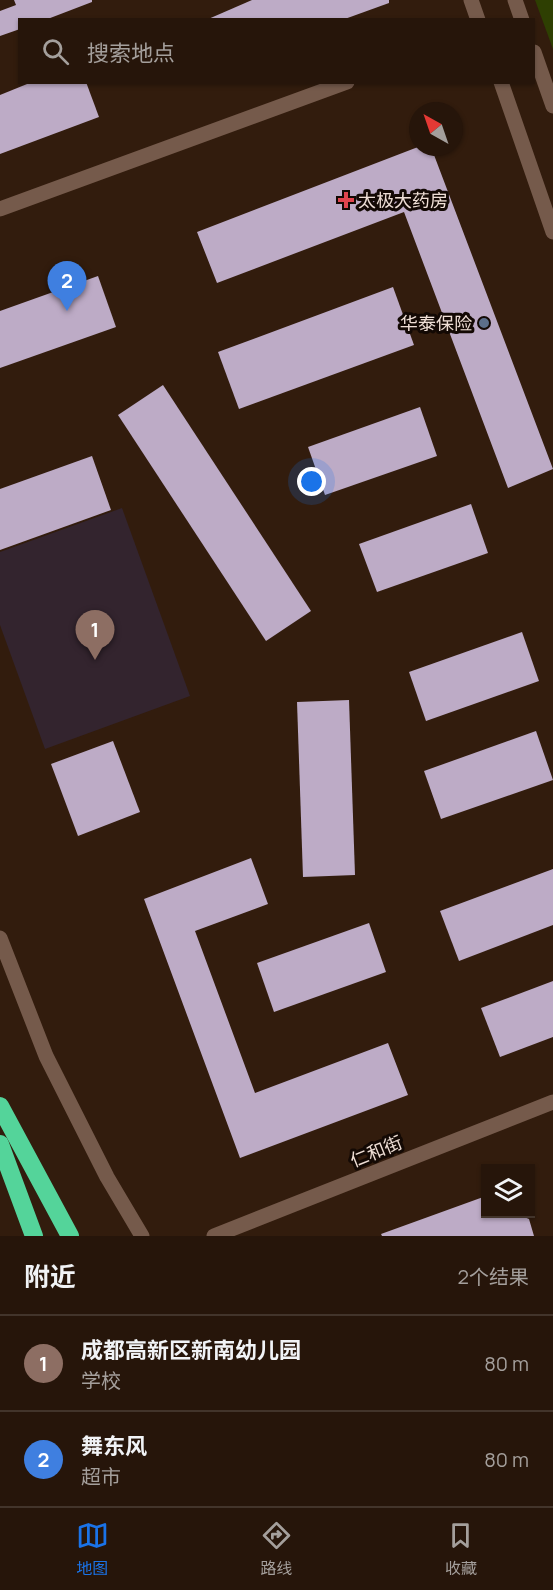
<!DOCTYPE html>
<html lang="zh">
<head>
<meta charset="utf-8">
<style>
	body { margin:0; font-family:Manrope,"Noto Sans SC",sans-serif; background:#2e1e13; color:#f1f3f6 }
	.controls { position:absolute; right:18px; bottom:18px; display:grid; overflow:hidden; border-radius:0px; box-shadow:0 2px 4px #0004 }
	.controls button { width:54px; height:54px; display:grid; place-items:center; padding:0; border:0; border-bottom:2px solid #42342b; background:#26150a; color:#f1f3f6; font:30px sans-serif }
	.compass { position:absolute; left:409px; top:102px; width:54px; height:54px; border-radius:50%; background:#26150a; box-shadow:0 2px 4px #0004; rotate:320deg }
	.you { position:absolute; left:312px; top:482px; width:21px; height:21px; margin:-15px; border:4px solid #fff; border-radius:50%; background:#1a73e8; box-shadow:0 0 0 9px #1a73e833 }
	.badge { display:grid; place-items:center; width:39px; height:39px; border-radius:50%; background:#1a73e8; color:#fff; font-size:20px; font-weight:700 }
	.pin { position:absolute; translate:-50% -50px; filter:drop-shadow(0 2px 3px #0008) }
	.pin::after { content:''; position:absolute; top:32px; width:21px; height:18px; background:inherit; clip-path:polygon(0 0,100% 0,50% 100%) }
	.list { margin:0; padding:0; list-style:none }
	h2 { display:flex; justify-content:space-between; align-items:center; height:78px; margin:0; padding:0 24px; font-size:26px }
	h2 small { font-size:20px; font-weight:400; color:#a49f9c }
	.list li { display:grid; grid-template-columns:39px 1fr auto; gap:18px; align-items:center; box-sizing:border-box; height:96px; padding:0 24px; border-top:2px solid #42342b }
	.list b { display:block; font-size:22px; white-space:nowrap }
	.list p { margin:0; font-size:20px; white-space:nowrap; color:#a49f9c }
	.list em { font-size:20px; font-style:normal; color:#a49f9c }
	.icon { flex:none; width:33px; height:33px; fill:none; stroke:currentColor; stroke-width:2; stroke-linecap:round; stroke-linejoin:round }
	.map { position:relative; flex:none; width:553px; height:1236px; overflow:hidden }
	.search { position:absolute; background:#26150a; box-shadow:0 2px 4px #0004; left:18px; right:18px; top:18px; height:66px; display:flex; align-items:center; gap:15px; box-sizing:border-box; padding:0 21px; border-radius:0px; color:#a49f9c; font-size:22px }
	.sheet { height:270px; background:#26150a }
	nav { display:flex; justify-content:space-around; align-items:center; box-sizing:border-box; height:84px; border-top:2px solid #42342b; background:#26150a; font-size:16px; color:#a49f9c }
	nav a { display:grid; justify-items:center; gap:3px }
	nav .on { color:#1a73e8 }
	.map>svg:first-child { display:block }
	.education { fill:#33242e }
	.green { fill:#2e3f02 }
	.building { fill:#bdabc6 }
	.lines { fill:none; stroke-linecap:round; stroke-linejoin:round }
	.minor { stroke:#755a4b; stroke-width:15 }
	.tertiary { stroke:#755a4b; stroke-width:15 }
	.motorway { stroke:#54d49a; stroke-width:18 }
	.health-dot { fill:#e0444e; stroke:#130904; stroke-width:2 }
	.service-dot { fill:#5c6f8a; stroke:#130904; stroke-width:2 }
	.labels { text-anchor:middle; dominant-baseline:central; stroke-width:6; stroke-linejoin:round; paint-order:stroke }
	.poi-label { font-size:18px; fill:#efdfd6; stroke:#130904; text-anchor:start }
	.street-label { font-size:18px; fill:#efdfd6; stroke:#130904 }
</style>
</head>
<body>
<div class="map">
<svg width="553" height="1236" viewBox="0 0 553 1236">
	<rect width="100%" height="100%" fill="#321c0d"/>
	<polygon class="education" points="122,508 190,696 45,749 0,625 0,552"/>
	<polygon class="green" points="535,0 553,0 553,49"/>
	<g class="building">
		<polygon points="14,0 92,0 92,2 45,20 20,20 20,29 0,36 0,11 16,5"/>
		<polygon points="252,0 389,0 389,3 342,20 206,20"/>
		<polygon points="32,82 86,82 99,117 0,154 0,95"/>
		<polygon points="418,147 431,147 553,469 508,488 404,212 217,283 197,232"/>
		<polygon points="98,276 116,327 0,368 0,311"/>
		<polygon points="393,287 414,345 239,409 218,352"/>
		<polygon points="163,385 311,611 266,641 118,415"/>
		<polygon points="420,407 437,456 325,495 308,447"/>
		<polygon points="92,456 111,510 0,550 0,489"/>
		<polygon points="471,504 488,553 377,592 359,544"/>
		<polygon points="522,632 539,681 426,721 409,672"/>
		<polygon points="349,700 355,875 303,877 297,702"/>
		<polygon points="536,731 553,780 441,819 424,771"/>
		<polygon points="113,741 140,812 78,836 51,764"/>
		<polygon points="251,858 268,904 195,931 255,1093 388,1043 408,1095 240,1158 144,899"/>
		<polygon points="553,869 553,925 459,961 440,911"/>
		<polygon points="369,923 386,972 274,1012 257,963"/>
		<polygon points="553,981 553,1037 500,1057 481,1008"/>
		<polygon points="486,1196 486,1214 517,1214 529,1219 534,1236 382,1236 381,1234"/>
	</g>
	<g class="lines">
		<g class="minor">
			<polyline points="0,209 347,82"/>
			<polyline points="0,938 46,1056 107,1177 142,1236"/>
			<polyline points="214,1236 553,1102"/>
		</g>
		<g class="tertiary">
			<polyline points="471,0 478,20"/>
			<polyline points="515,0 522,20"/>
			<polyline points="534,52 553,106"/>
			<polyline points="501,82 553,232"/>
		</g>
		<g class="motorway">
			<polyline points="0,1106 70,1236"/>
			<polyline points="0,1144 34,1236"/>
		</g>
	</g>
	<path class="health-dot" d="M343 191h6v6h6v6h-6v6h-6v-6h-6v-6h6z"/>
	<circle class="service-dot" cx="484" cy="323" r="6"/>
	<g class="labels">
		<g class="poi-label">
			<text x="358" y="200">太极大药房</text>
			<text x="472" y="323" text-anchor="end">华泰保险</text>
		</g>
		<g class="street-label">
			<text transform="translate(376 1151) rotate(-22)">仁和街</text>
		</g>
	</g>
</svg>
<div class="controls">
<button><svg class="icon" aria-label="layers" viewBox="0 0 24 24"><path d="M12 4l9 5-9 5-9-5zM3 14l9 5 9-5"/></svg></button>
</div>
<svg class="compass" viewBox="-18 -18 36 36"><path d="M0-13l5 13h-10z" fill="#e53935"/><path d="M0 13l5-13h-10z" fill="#a49f9c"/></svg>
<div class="you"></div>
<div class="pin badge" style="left:95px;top:660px;background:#8d6e63">1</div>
<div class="pin badge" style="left:67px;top:311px;background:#3f7fe0">2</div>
<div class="search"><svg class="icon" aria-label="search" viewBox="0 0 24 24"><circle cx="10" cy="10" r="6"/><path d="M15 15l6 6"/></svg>搜索地点</div>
</div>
<section class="sheet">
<h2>附近<small>2个结果</small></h2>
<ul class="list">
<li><span class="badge" style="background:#8d6e63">1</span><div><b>成都高新区新南幼儿园</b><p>学校</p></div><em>80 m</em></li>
<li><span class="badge" style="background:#3f7fe0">2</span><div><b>舞东风</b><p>超市</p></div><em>80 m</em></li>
</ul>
</section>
<nav>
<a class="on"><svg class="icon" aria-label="map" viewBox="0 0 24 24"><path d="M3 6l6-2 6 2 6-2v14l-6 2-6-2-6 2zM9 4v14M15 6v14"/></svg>地图</a>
<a><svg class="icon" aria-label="directions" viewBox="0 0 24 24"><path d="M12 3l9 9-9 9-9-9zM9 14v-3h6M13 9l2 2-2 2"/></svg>路线</a>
<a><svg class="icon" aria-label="saved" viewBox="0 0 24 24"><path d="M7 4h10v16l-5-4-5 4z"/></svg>收藏</a>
</nav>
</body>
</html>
